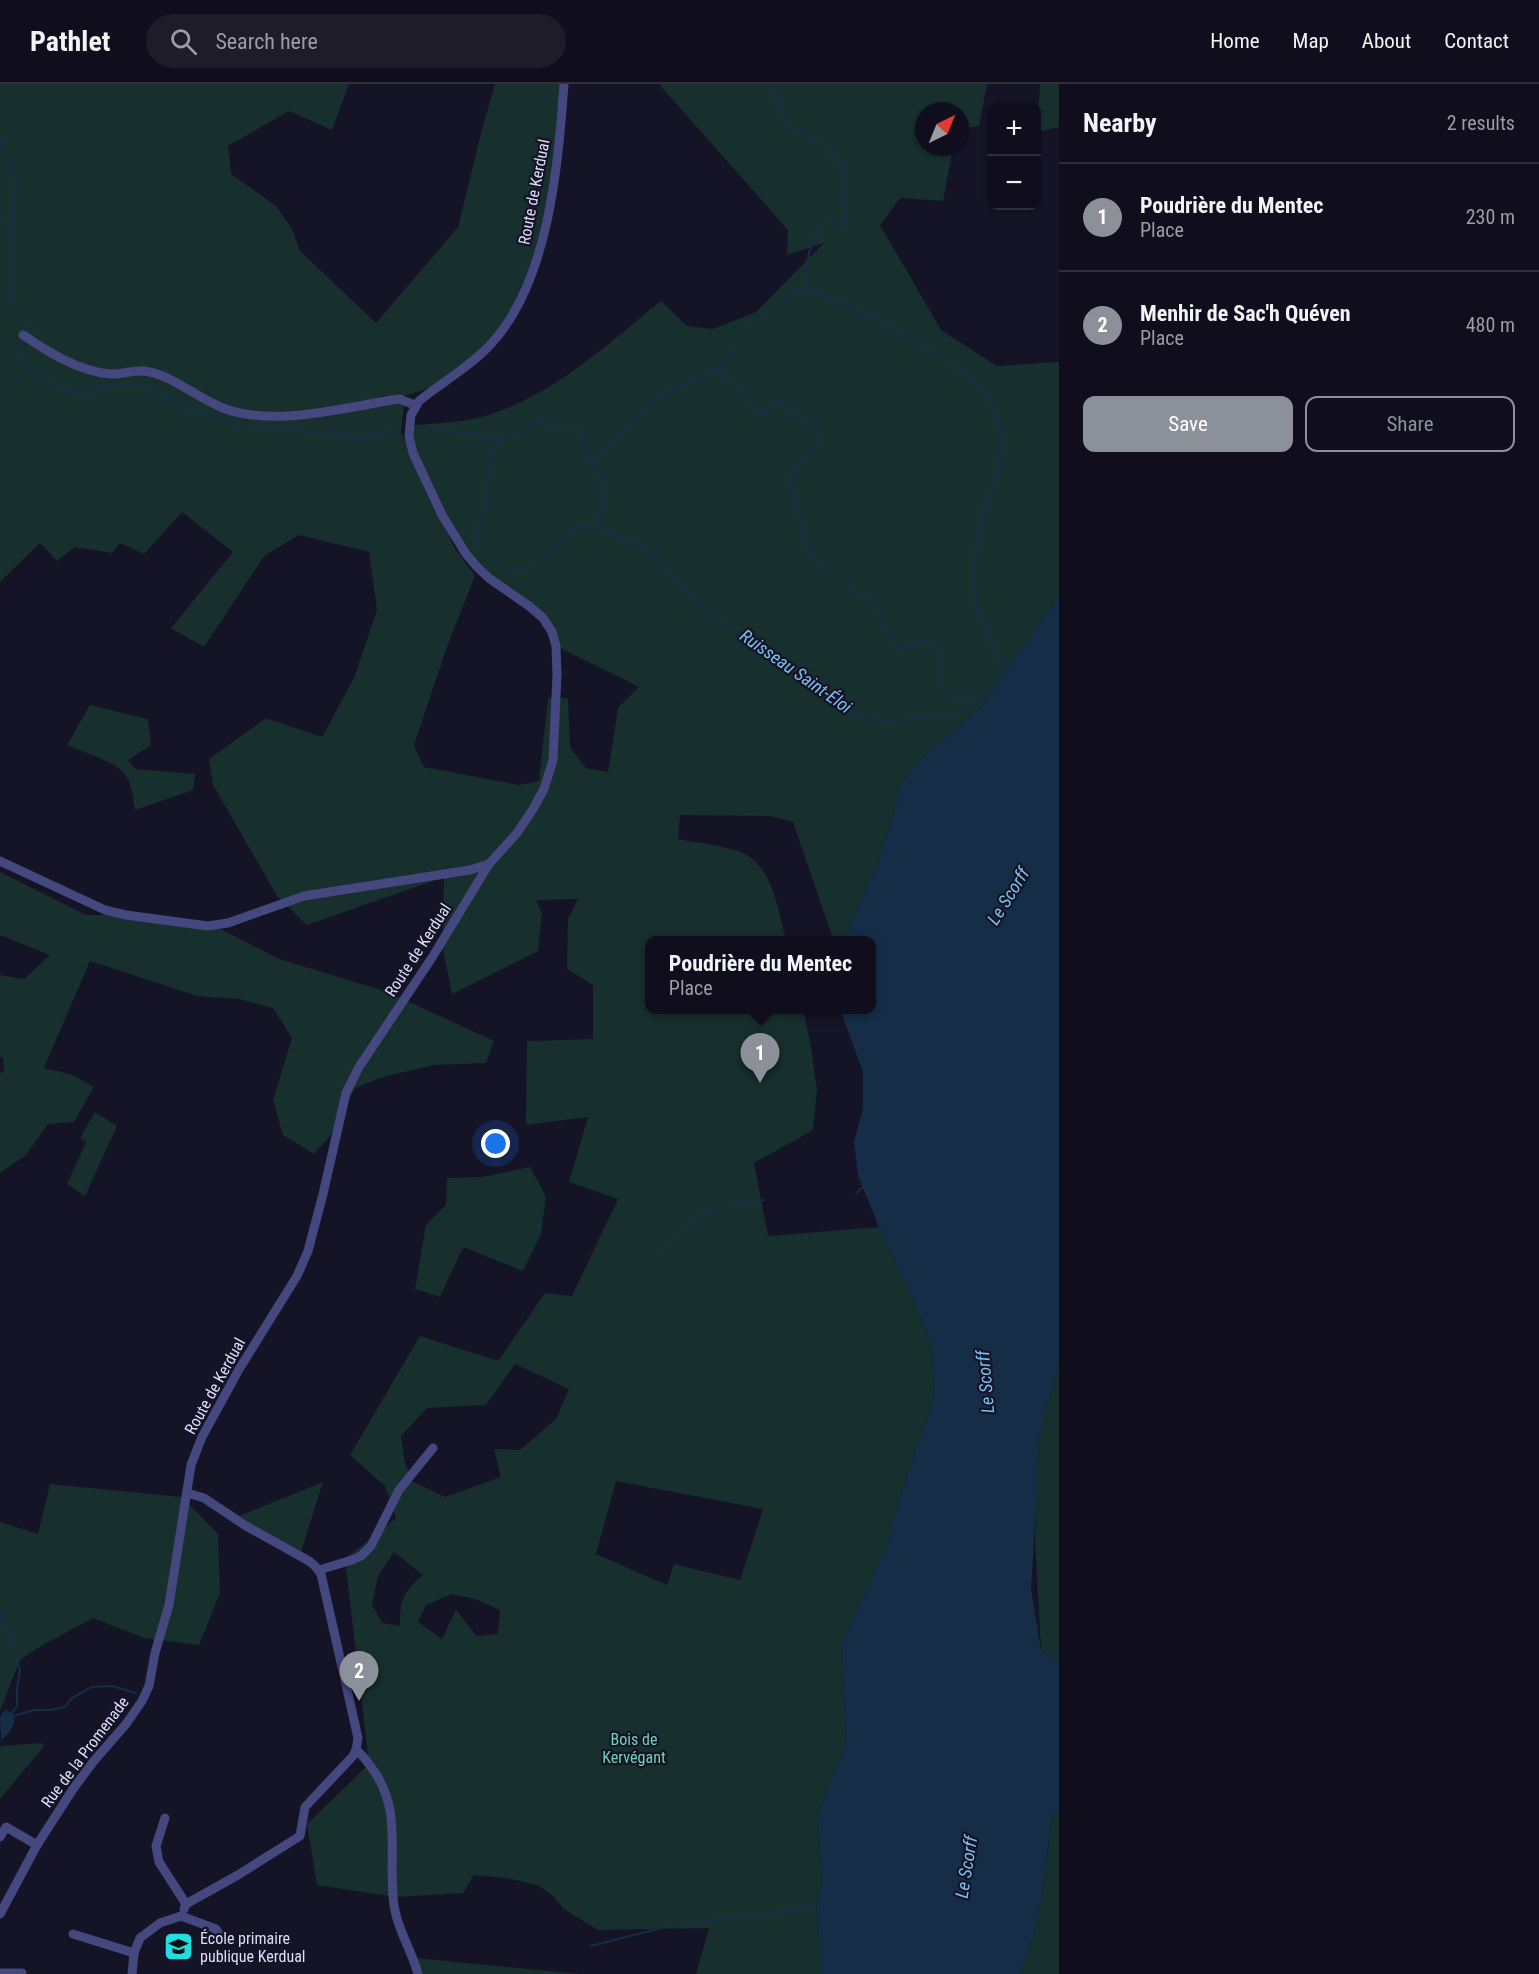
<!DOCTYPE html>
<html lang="en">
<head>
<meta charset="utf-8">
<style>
	body { margin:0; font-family:"Roboto Condensed",sans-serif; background:#1e1c29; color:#f1f3f6 }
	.controls { position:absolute; right:18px; top:18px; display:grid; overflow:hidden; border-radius:12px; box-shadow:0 2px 4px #0004 }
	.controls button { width:54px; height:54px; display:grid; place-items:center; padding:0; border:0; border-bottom:2px solid #302e3b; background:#100e1c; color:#f1f3f6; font:30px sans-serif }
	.compass { position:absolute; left:915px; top:18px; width:54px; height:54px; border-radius:50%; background:#100e1c; box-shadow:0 2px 4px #0004; rotate:43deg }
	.you { position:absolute; left:496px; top:1060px; width:21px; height:21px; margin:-15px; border:4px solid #fff; border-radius:50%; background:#1a73e8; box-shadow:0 0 0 9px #1a73e833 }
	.badge { display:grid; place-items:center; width:39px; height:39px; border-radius:50%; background:#8c9099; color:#fff; font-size:20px; font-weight:700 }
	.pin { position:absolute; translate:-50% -50px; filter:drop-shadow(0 2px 3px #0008) }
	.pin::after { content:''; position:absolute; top:32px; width:21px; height:18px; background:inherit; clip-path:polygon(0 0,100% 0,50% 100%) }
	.popup { position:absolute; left:645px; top:852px; width:231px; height:78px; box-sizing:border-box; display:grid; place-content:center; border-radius:12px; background:#100e1c; filter:drop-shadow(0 2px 4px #0005); font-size:20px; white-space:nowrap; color:#9c9ca3 }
	.popup b { font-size:22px; color:#f1f3f6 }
	.popup::after { content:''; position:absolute; left:50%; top:100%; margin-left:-12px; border:12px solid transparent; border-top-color:#100e1c }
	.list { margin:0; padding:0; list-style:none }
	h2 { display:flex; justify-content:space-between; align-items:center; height:78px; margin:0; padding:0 24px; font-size:26px }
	h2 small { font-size:20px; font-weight:400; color:#9c9ca3 }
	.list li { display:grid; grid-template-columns:39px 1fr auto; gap:18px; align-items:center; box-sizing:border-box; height:108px; padding:0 24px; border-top:2px solid #302e3b }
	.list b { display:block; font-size:22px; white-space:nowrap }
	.list p { margin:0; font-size:20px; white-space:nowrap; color:#9c9ca3 }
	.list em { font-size:20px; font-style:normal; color:#9c9ca3 }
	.actions { display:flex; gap:12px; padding:18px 24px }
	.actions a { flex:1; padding:14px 0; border:2px solid #8c9099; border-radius:12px; text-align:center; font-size:21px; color:#8c9099 }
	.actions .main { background:#8c9099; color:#fff }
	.icon { flex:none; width:33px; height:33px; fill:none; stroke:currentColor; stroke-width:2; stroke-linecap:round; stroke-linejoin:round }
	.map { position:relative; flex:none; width:1059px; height:1890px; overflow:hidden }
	header { display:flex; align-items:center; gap:36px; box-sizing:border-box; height:84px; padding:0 30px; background:#100e1c; border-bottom:2px solid #302e3b }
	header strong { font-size:28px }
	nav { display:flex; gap:33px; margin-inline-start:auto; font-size:21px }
	.search { width:420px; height:54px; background:#1e1c29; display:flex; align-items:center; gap:15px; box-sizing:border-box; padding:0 21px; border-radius:33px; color:#9c9ca3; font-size:22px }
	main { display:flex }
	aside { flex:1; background:#100e1c }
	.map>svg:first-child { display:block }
	.green { fill:#17302d; fill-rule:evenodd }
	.water { fill:#162d48 }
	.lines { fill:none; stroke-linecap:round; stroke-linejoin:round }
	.stream { stroke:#162d48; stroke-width:2 }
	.minor { stroke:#45477f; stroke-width:9 }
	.labels { text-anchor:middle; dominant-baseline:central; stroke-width:4.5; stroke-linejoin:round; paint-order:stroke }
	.street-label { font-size:16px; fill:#deddfa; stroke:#151326 }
	.park-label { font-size:16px; fill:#72d2b2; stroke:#151326 }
	.poi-label { font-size:16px; fill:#deddfa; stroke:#151326; text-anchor:start }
	.water-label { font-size:18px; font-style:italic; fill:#79c1ed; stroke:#151326 }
</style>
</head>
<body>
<header>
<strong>Pathlet</strong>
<div class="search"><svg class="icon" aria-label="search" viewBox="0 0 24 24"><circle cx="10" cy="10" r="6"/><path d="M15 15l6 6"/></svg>Search here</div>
<nav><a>Home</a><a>Map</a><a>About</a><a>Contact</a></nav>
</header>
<main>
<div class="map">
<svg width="1059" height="1890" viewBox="0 0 1059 1890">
	<rect width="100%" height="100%" fill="#151326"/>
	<g class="green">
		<path d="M 0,0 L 349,0 L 332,46 L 289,27 L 228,62 L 231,90 L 276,122 L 292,145 L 300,167 L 376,239 L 458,143 L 481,49 L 495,0 L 564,0 L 560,54 L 539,167 L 500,249 L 443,299 L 405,312 L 401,348 L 454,463 L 475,492 L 448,560 L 414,661 L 424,683 L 519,701 L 539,697 L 548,614 L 568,614 L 570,663 L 586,684 L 608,688 L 618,624 L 639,603 L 556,562 L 552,548 L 466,470 L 419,382 L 409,342 C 432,339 458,339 481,333 C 551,314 606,261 661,217 L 687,242 L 713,245 L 756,228 L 824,159 L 787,171 L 788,146 L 659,0 L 987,0 L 979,42 L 960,45 L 960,27 L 924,27 L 924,63 L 953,63 L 943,117 L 900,114 L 880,141 L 941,246 L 997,282 L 1059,278 L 1059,511 L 982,622 L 926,670 L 903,695 L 882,767 L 845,856 L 833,855 L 793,738 L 770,732 L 680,731 L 678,755 C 698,759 719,761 738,767 C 772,778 778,826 786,856 L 649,856 L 649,926 L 803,926 L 810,957 L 817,1006 L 813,1046 L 754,1079 L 768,1152 L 879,1143 L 907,1203 L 932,1262 L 934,1314 L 907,1390 L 886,1462 L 842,1560 L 846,1656 L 818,1731 L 822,1800 L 816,1819 L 819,1852 L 819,1890 L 696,1890 L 709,1844 L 598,1846 L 564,1825 L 554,1813 L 540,1802 L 512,1795 L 474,1791 L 463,1809 L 395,1813 L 317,1801 L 307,1740 L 369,1680 L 345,1475 L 396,1434 L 385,1402 L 350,1371 L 420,1252 L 498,1277 L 545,1209 L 572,1212 L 618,1115 L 569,1098 L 588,1033 L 526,1041 L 527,957 L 593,955 L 593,901 L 567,885 L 568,835 L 578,815 L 536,816 L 542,829 L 538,867 L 452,910 L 443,866 L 444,793 L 307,841 L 277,812 L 213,701 L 209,675 L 266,634 L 322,653 L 354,594 L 377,526 L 369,468 L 299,451 L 264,472 L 204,563 L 171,544 L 233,468 L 182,428 L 144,470 L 120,459 L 112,469 L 75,463 L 57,477 L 40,459 L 0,498 ZM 515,1280 L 569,1305 L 556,1335 L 520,1366 L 494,1365 L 501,1393 L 445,1413 L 412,1397 L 405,1380 L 401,1352 L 427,1324 L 486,1321 ZM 616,1397 L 763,1425 L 740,1496 L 674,1480 L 667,1501 L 596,1470 ZM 394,1468 L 423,1491 C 402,1508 400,1517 400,1542 L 382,1539 L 372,1521 L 378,1492 ZM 452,1510 L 478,1516 L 500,1526 L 498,1550 L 477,1552 L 456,1526 L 442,1555 L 418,1538 L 426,1521 Z"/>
		<polygon points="1040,0 1059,0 1059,43 1037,48"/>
		<path d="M 90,621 L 148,635 L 151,661 L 128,676 L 135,685 L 195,690 L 193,706 L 135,726 C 133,714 132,699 124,689 C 113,677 83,668 67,661 Z"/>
		<polygon points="0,788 86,831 126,831 215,842 279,875 388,908 494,957 486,979 435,981 386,992 355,1004 330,1052 314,1070 283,1051 273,1016 292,954 273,924 239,915 197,912 90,877 44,984 70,990 94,1003 74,1038 48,1040 26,1071 0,1089 0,989 4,988 3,974 0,973 0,891 24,895 50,871 0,851"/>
		<polygon points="95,1028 117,1042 85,1112 67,1100 86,1058 80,1054"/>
		<polygon points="530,1083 546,1113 541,1150 523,1187 463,1163 440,1213 415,1205 426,1141 446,1121 447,1094 482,1093"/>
		<polygon points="1059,1280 1059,1576 1041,1567 1035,1454 1039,1354"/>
		<polygon points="323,1398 300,1471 239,1432"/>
		<polygon points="50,1400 182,1413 218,1450 220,1509 199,1561 144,1554 93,1534 41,1562 20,1576 0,1627 0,1438 38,1450"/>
		<polygon points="42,1659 44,1662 0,1715 0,1662"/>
		<polygon points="1059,1725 1059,1890 1020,1890 1033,1855 1041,1818 1052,1733"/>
		<polygon points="416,1874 579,1890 421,1890"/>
	</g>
	<g class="water">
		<polygon points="1059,511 1059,1280 1039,1354 1037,1410 1031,1504 1041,1567 1059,1576 1059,1725 1052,1733 1041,1818 1033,1855 1020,1890 819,1890 819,1852 816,1819 822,1800 818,1731 846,1656 842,1560 886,1462 907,1390 934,1314 932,1262 907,1203 879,1143 858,1092 854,1058 863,1024 863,988 842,931 843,926 871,926 871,856 845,856 882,767 903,695 926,670 982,622"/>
		<path d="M 5,1626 L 14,1630 C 16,1640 10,1650 1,1656 L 0,1633 Z"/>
	</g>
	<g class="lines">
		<g class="stream">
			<path d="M 769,0 L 787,41 L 821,57 L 845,87 L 846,101 L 843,114 L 847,123 L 846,139 L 839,142 L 828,135 L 824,136 C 810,162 804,174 808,204 L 879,235 L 943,273 L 989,311 L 1002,359 L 998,387 L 980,436 L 974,479 L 976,522 L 1005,590"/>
			<path d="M 0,56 L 16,99 L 9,212 C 11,220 16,222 20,228 C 25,235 27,243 29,252"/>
			<polyline points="0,133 12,142"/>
			<path d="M 24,260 C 19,267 16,272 22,279 L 47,297 L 72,307 L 86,311 L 104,303 L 122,300 L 146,301 L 189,326 L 213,330 L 235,341 L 368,354 L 395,346"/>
			<path d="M 717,284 L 738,304 L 759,330 C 768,328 772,325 776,317 L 781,316 L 790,330 L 808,336 L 817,346 L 819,356 L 807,373 L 796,384 L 790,395 L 808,467 L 820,479 L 841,492 L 852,507 L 866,514 L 876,522 L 887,552 L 894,563 C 894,563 903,565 903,565 C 912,564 921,553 930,558 C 945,567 934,585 938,598 C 940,604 946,608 950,612 L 981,613"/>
			<polyline points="420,346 474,349 498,357 507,354 535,336 544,335 552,346 561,348 568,341 574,340 581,346 587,373 601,393 604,412 597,443 628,456 650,468 666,480 679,502 693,516 733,545 769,565 804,589 846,626 884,638 959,629 982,613 1004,590"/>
			<path d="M 498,357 C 487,377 490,392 486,415 C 481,442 462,459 494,478 C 503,483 511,486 521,485 C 551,483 559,434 597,443"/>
			<polyline points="592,380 651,318 664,308 689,299 717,284 749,243 791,209 808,204"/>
			<polyline points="856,1109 865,1101"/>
			<polyline points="730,1119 764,1116"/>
			<polyline points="658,1171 701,1129 718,1123"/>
			<polyline points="0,1528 20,1586 17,1604 17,1622 10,1631"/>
			<polyline points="14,1632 34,1626 50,1626 65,1623 72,1614 92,1603 112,1602 136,1609"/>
			<polyline points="683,1840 789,1827 819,1819"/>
			<polyline points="591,1862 673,1841"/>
		</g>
		<g class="minor">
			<path d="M 23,251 C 48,268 78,287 110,290 C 123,291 136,284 150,288 C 176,294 199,315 223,324 C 274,344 346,323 399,315 L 415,321"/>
			<polyline points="0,777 105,826 126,831 208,842 228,839 304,812 470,786 489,780"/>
			<path d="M 187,1409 L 204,1414 L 246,1442 L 309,1477 L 315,1482 L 321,1490 L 358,1654 L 356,1666 C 363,1671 367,1677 371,1683 C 404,1726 387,1773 394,1821 C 397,1845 412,1867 418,1890"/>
			<polyline points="319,1486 352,1476 361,1472 371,1462 399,1406 433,1364"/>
			<polyline points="165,1734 156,1762 159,1778 186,1820 184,1825"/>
			<polyline points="0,1753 6,1743 37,1761"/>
			<polyline points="186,1820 238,1791 300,1752 305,1723 353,1672 356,1666"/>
			<path d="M 0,1830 L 37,1761 L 73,1705 L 93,1678 L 126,1640 L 142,1617 L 149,1602 L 155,1569 L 169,1521 L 191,1381 L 202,1353 L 238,1287 L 297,1192 L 308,1167 L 323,1110 L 346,1009 L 359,983 L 433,872 L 489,780 L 517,749 L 533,725 L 544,705 L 553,676 L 557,591 L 556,562 L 552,548 L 543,534 L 529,522 L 490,495 L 478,484 L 466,470 L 442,431 L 413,369 L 409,352 L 411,331 L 419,317 C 442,298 470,283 491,260 C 549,197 558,82 564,0"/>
			<polyline points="73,1850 134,1869"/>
			<polyline points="0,1889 22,1889"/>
			<polyline points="132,1890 134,1869 140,1854 160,1839 181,1832 216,1845 223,1855"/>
		</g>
	</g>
	<defs>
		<symbol id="school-square" viewBox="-11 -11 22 22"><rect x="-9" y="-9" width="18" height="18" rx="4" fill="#22dee1" stroke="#151326"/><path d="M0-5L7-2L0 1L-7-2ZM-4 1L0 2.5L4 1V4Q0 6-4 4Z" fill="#111"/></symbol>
	</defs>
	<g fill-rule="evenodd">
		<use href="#school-square" x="162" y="1846" width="33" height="33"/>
	</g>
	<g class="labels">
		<g class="street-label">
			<text transform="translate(534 108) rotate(-79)">Route de Kerdual</text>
			<text transform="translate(418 866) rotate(-57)">Route de Kerdual</text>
			<text transform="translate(215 1302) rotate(-61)">Route de Kerdual</text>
			<text transform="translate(85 1668) rotate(-53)">Rue de la Promenade</text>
		</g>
		<g class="park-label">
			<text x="634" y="1655">Bois de<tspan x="634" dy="18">Kervégant</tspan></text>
		</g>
		<g class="poi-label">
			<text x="200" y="1854">École primaire<tspan x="200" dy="18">publique Kerdual</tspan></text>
		</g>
		<g class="water-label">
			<text transform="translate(796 587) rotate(35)">Ruisseau Saint-Éloi</text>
			<text transform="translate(1008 812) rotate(-58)">Le Scorff</text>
			<text transform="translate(985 1298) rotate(-95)">Le Scorff</text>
			<text transform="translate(966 1783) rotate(-81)">Le Scorff</text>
		</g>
	</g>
</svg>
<div class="controls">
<button>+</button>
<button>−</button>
</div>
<svg class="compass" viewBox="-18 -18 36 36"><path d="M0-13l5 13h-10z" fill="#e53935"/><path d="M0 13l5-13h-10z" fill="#9c9ca3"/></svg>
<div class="you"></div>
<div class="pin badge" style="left:760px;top:999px">1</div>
<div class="popup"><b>Poudrière du Mentec</b>Place</div>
<div class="pin badge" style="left:359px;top:1617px">2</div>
</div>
<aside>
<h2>Nearby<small>2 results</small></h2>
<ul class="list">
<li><span class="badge">1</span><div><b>Poudrière du Mentec</b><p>Place</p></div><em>230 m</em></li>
<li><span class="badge">2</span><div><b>Menhir de Sac'h Quéven</b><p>Place</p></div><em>480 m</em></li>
</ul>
<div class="actions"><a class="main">Save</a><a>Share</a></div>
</aside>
</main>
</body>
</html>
